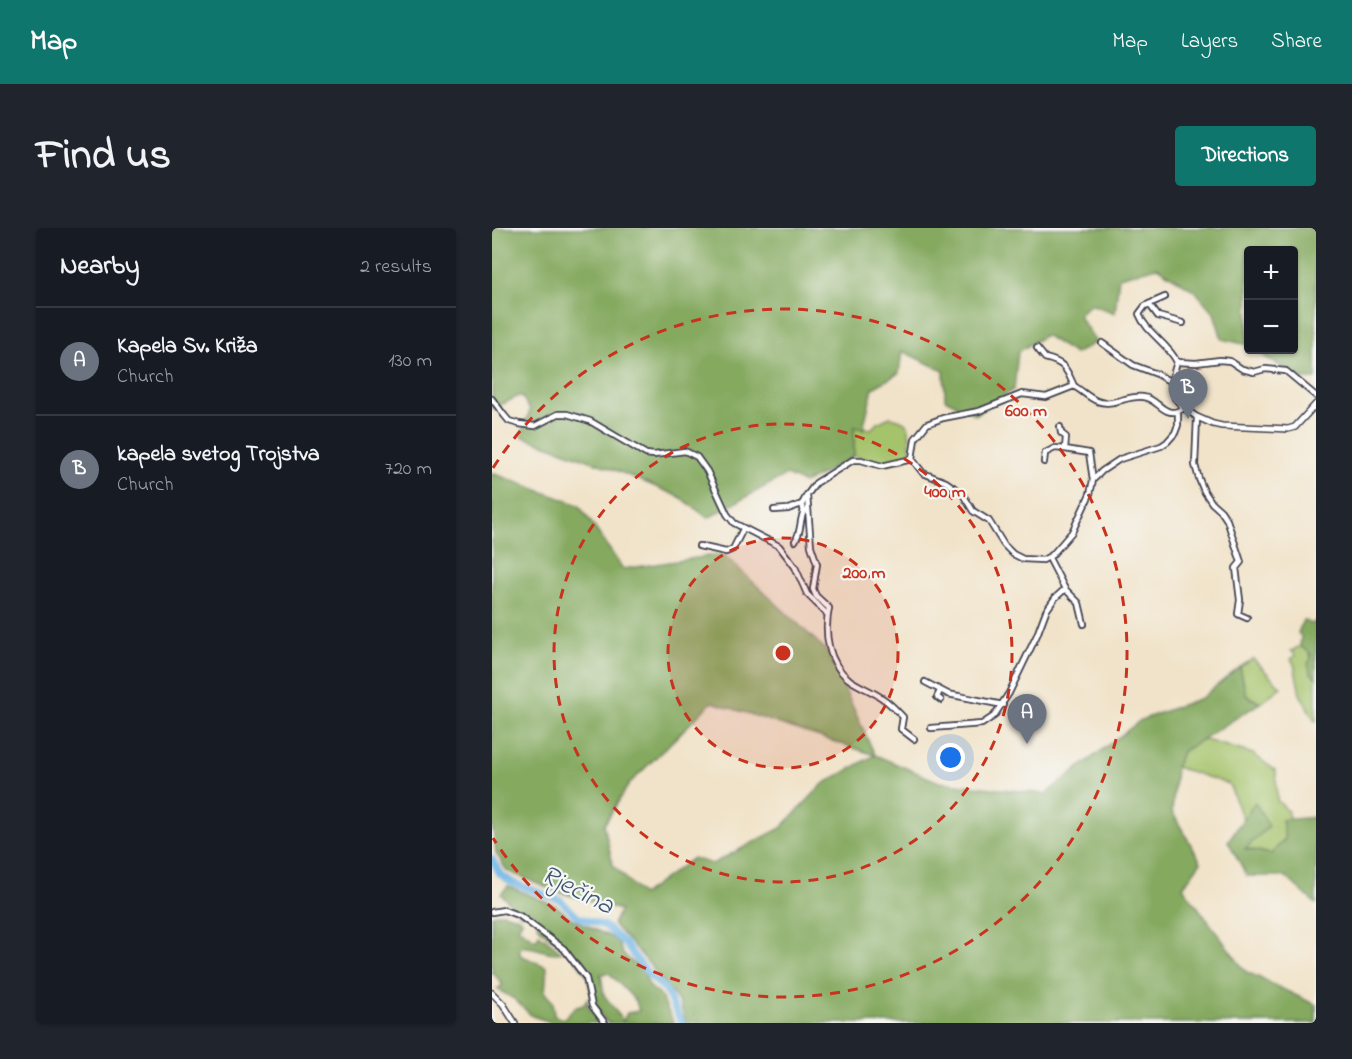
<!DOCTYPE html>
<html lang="en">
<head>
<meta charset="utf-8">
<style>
	body { margin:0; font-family:"Indie Flower",sans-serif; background:#20242c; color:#f1f3f6 }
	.controls { position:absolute; right:18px; top:18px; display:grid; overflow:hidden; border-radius:6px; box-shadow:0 2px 4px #0004 }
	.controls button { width:54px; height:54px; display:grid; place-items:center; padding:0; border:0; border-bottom:2px solid #363941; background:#171b24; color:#f1f3f6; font:30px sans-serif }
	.you { position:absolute; left:459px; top:530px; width:21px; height:21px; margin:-15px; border:4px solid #fff; border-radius:50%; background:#1a73e8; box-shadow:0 0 0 9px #1a73e833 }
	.badge { display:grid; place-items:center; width:39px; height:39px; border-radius:50%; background:#0f766e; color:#fff; font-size:20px; font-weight:700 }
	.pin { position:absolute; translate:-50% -50px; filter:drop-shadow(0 2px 3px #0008) }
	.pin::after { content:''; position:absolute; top:32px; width:21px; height:18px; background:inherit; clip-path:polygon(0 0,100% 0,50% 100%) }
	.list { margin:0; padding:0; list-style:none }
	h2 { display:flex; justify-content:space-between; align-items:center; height:78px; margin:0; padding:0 24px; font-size:26px }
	h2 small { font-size:20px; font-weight:400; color:#9ea1a6 }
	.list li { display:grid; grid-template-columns:39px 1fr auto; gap:18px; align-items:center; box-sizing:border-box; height:108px; padding:0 24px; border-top:2px solid #363941 }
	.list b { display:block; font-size:22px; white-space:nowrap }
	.list p { margin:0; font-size:20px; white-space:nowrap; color:#9ea1a6 }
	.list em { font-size:20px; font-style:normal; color:#9ea1a6 }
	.map { position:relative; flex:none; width:824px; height:795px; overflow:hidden; border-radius:6px }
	header { display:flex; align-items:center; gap:36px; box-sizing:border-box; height:84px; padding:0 30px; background:#0f766e; color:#fff }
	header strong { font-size:28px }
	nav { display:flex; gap:33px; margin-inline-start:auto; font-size:21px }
	.intro { display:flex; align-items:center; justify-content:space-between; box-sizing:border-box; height:144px; padding:0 36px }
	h1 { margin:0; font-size:42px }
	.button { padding:15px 27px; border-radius:6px; background:#0f766e; color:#fff; font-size:21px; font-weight:700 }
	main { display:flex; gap:36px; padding:0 36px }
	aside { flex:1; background:#171b24; border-radius:6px; box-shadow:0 2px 4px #0004 }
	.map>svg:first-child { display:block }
	.green { fill:#a5c36a; stroke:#647252; stroke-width:1.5 }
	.forest { fill:#84a95e; stroke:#53664c; stroke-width:1.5; fill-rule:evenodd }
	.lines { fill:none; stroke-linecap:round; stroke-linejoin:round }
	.river { stroke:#70b6e7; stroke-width:7 }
	.minor-casing { stroke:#413f50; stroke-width:8 }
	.major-casing { stroke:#413f50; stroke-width:8 }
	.minor { stroke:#fff; stroke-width:4.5 }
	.major { stroke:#fff; stroke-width:5 }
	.ring { fill:none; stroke:#c8321e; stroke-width:3; stroke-dasharray:10 8 }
	.labels { text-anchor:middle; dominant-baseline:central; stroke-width:4.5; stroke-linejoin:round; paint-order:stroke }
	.water-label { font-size:27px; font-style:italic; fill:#3d5677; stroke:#f6f6f2 }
	.centre { fill:#c8321e; stroke:#f6f6f2; stroke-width:3 }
	.ring-label { font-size:18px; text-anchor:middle; font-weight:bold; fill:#c8321e; stroke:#f6f6f2; stroke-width:4.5; stroke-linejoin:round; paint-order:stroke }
</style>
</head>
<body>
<header>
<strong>Map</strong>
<nav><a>Map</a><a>Layers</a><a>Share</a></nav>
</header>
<div class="intro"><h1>Find us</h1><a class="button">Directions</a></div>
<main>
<aside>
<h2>Nearby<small>2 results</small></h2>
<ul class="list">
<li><span class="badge" style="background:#6b7280">A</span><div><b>Kapela Sv. Križa</b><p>Church</p></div><em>130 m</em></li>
<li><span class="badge" style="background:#6b7280">B</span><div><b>kapela svetog Trojstva</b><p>Church</p></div><em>720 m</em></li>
</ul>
</aside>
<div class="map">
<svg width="824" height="795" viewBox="0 0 824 795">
	<rect width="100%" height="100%" fill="#f6f6f2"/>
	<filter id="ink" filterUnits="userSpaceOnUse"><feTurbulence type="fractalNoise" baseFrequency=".0167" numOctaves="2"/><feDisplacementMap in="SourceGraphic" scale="12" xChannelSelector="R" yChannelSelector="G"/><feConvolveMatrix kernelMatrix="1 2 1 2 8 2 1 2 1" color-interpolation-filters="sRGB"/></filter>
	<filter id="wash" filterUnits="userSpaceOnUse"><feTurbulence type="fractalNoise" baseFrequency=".008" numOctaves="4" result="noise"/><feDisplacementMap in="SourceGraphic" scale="24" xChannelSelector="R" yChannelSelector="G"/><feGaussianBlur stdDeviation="1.35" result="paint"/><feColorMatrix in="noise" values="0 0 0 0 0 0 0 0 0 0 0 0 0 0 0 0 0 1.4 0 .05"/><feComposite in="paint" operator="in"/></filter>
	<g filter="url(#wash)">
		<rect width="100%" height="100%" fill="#f1e3c9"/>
		<g class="green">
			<path d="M 398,189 C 424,193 415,204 419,221 L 414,231 L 390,236 L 362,228 L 362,198 L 379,201 L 385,195 Z"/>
			<path d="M 808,418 C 822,425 819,430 818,444 L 824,450 L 824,495 L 808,466 L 802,436 L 799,431 L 803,428 L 802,425 L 799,423 Z"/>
			<polygon points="761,431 789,459 768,475 754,467 748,439"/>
			<polygon points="710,511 761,526 784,543 785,572 796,583 797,591 790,592 793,611 779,626 753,620 763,575 751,591 737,556 684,539 690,524"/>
		</g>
		<g class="forest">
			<polygon points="0,0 824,0 824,151 810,151 775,130 764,122 802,122 802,22 756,22 756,117 730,111 722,85 703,63 665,39 627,49 623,85 598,76 586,87 604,114 583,126 553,107 526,124 522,161 484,187 453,171 452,143 410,123 407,145 381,160 371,201 362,199 362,228 333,245 312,255 294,247 216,290 188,269 121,241 29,208 38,182 29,167 0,181"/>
			<path d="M 0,245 L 87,277 L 131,341 L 231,326 L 335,423 L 383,527 L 447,554 L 553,566 L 649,492 L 709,470 L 748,439 L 754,467 L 768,475 L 690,524 L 684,539 L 680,584 L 709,634 L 691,659 L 753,743 L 824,777 L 824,795 L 194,795 L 187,774 L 154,732 L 121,696 L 128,682 L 66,664 L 15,643 L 4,625 L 0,595 ZM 220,474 L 383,527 L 331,556 L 289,600 L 220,636 L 201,630 L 150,667 L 121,637 L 112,597 L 137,556 Z"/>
			<polygon points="811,392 820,396 824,393 824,450 818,444 816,435 819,431 819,426 808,418 809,408 806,405"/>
			<polygon points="763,574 777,598 753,621 779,626 793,611 790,592 824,589 824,676 793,648 755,648 736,613"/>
			<path d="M 16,658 L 64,678 L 80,691 L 121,710 L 127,715 L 130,725 L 151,744 L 158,759 L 168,767 L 182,795 L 115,795 L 101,776 L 95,747 L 74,719 L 55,707 L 46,698 L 42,687 L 36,685 L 29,687 L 9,666 ZM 117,745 L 144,773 L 147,783 L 135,785 L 131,793 L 112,767 L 109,746 Z"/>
			<path d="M 11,685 L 25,689 L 30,693 L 26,700 L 44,712 L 47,706 L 70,724 C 56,728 44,717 28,719 L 28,727 L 55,739 L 53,765 L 61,774 L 62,788 L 71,791 L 82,780 L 91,777 L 95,771 L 97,780 L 111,795 L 61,795 L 40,788 L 22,771 L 5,761 L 10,758 L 9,754 L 0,744 L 0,687 Z"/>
		</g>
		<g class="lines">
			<polyline class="river" points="0,631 8,646 21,655 68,672 86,689 113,698 132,715 158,748 173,761 190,795"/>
		</g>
	</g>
	<g filter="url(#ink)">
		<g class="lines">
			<defs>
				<g id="minor">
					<polyline points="657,76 673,69"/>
					<polyline points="610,115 641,137 665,146 679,154 683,170 692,180"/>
					<path d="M 545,120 L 553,130 C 573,135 574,140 582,158"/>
					<polyline points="685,134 704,135 728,132 738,133 750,141 762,144 773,141 794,143 824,168"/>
					<path d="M 679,154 L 685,134 C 676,115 655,106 647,86 L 653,78 L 657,76 L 666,88 L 691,95"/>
					<polyline points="0,171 12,187 17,193 27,196 43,198 66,186 75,186 98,193 154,226 162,227 193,223 205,229 215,243 235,286 242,295 287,318 303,339 315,366 335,386"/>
					<path d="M 686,184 L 686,197 L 683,205 L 675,214 L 669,218 L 628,231 L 610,243 L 601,252 L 598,266 L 580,304 L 560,327 L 551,332 L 531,331 L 521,326 L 512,317 L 497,293 L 481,283 L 470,265 L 454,254 L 431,245 L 420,231 L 423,211 L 435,196 L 451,190 L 487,183 L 530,166 L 554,169 L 582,158 C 589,162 597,170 605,173 C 620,179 635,167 651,169 C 668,171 672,193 692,180 L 705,189 L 703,237 L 707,251 L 712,263 L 720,275 L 729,283 L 735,292 L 749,334 L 744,340 L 748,372 L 746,386 L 755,390"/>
					<polyline points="568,199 569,205 574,209 573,221 597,225 601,252"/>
					<path d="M 420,231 L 390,238 L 369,232 L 361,232 L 324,255 L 315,267 L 319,318 L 325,336 L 321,361 L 324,368 L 337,380 C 332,404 335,435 358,452 C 368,459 380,463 390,470 C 398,475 404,482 411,489 L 409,501 L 422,511"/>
					<polyline points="552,234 553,225 563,220 573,221"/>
					<polyline points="282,282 296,281 310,276"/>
					<polyline points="312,284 310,276 315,267"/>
					<path d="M 303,313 C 310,303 307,293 312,283"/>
					<polyline points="207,318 234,324 241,321 251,301"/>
					<polyline points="573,361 587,375 592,396"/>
					<polyline points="433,454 456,466 511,477"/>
					<polyline points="448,463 445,469 449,472"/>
					<polyline points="439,500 490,496 502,488 517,465 545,407 554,383 563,370 573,361 557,330"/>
					<polyline points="0,684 12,682 28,688 72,721 94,750 100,778 113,795"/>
				</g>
				<g id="major">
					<polyline points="705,189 721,196 730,198 796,201 803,199 824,176"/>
					<polyline points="0,765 11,776 23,795"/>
				</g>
			</defs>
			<use href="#minor" class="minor-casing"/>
			<use href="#major" class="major-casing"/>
			<use href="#minor" class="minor"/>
			<use href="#major" class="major"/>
		</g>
	</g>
	<circle cx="291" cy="425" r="115" fill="#c8321e" fill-opacity=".12"/>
	<g class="ring">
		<circle cx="291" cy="425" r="115"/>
		<circle cx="291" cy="425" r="229"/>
		<path d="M1 240A344 344 0 1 1 1 610"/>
	</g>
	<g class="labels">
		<g class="water-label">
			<text transform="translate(85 663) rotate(27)">Rječina</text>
		</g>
	</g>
	<circle cx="291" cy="425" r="9" class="centre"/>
	<g class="ring-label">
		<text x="534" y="188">600 m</text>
		<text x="453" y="269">400 m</text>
		<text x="372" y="350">200 m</text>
	</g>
</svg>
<div class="controls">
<button>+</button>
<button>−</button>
</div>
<div class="you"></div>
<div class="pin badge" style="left:535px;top:516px;background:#6b7280">A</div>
<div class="pin badge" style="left:696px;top:191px;background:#6b7280">B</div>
</div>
</main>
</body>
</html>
